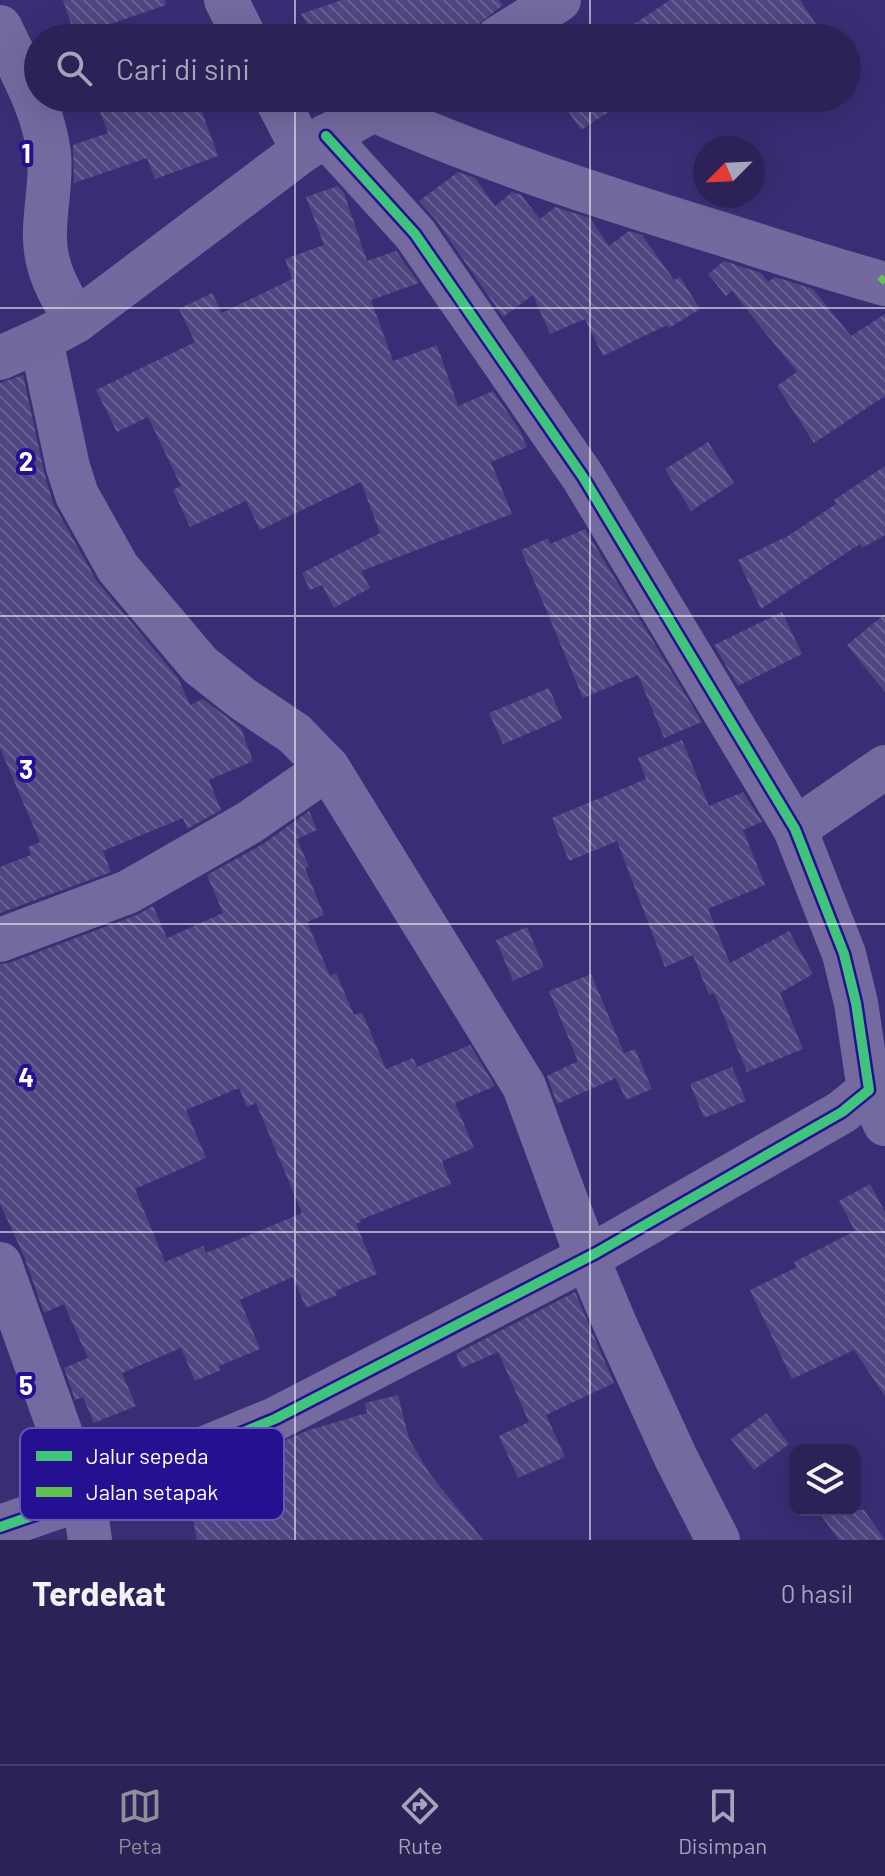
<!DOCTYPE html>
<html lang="id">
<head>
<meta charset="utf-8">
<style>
	body { margin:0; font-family:Barlow,sans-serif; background:#382f61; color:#f1f3f6 }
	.controls { position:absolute; right:24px; bottom:24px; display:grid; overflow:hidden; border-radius:16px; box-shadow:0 8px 32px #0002 }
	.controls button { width:72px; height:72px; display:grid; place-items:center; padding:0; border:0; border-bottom:2px solid #483f6e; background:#2c2258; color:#f1f3f6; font:40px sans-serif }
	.compass { position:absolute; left:693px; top:136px; width:72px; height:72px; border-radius:50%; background:#2c2258; box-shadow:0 8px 32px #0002; rotate:246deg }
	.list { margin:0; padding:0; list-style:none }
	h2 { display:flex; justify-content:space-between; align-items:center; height:104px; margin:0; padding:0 32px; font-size:34px }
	h2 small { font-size:26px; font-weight:400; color:#a6a4ba }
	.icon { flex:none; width:44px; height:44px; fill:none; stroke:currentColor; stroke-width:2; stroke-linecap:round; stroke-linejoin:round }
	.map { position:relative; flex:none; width:885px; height:1540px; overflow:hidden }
	.search { position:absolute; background:#2c2258; box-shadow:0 8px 32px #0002; left:24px; right:24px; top:24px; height:88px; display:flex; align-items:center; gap:20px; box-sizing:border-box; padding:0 28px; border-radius:44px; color:#a6a4ba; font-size:30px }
	.sheet { height:224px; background:#2c2258 }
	nav { display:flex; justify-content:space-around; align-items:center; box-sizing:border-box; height:112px; border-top:2px solid #483f6e; background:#2c2258; font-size:22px; color:#a6a4ba }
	nav a { display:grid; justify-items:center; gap:4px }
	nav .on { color:#8c9099 }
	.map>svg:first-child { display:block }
	.building { fill:url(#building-back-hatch); fill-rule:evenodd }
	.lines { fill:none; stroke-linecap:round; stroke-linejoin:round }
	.minor { stroke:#746aa0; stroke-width:44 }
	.major { stroke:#74699f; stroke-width:44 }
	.quiet { stroke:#63c152; stroke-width:8; stroke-dasharray:16 8; stroke-linecap:butt }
	.cycleway-casing { stroke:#261092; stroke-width:15 }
	.cycleway { stroke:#40c37c; stroke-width:10 }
	.grid { fill:none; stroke:#fff; stroke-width:2; stroke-opacity:0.55 }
	.key { fill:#261092; stroke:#6758b3; stroke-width:2 }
	.key-label { font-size:22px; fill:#fff }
	.grid-label { font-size:26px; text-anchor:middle; font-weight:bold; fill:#fff; stroke:#261092; stroke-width:8; stroke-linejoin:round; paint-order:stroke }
</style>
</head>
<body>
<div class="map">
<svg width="885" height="1540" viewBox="0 0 885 1540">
	<defs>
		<pattern id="building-back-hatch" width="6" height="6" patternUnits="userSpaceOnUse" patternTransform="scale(2)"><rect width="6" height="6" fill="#4f4581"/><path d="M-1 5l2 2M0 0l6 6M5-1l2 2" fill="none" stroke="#696194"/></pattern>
	</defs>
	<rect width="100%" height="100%" fill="#3a2d75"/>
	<g class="building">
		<polygon points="63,0 165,0 166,5 75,36"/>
		<polygon points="342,0 499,0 503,5 476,26 473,38 316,38 301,14"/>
		<polygon points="670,0 800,0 825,38 613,38"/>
		<polygon points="95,98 197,98 218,156 155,179 147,158 74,183 73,145 108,133"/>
		<polygon points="559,98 630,98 581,130"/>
		<polygon points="458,172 475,178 495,206 512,192 521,195 540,219 555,207 590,218 609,246 629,231 642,235 674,280 680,277 700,309 669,328 667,325 603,356 585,319 550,334 533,295 503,317 436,220 419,201"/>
		<polygon points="338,186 344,193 367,261 396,251 419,283 371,300 393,361 437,345 458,406 493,391 519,429 527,447 491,462 512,514 361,571 370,588 334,608 322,585 310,590 302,573 380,533 361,482 260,530 246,501 190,527 173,490 181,486 148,417 117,432 96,390 195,342 179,309 212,293 222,313 292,279 285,259 324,245 306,197"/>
		<polygon points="724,261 761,273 768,282 775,277 813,289 851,336 885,314 885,396 814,443 777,386 797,372 732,291 726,296 708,274"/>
		<polygon points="23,375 44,472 53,503 96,580 178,678 190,705 203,699 241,728 253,761 209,780 221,810 187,829 183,818 103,851 111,872 0,913 0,867 31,855 28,847 40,842 0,748 0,383"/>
		<polygon points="708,442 734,483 691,511 665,469"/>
		<polygon points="885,466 885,535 862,548 860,544 761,609 738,560 788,536 836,504 834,500"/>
		<polygon points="585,529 702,722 664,738 638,675 583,698 521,550 548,538 550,544"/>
		<polygon points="782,612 802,654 738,686 714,645"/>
		<polygon points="885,614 885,692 847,645"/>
		<polygon points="549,688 562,719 503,744 489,713"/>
		<polygon points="682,740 709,806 743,792 762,822 743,830 765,885 708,909 730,963 789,931 813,974 780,993 803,1049 747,1072 714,993 709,995 693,955 665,967 617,841 569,861 552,818 646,779 638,758"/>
		<path d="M 309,811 L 317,830 L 297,839 L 309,867 L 305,868 L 324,915 L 307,922 L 330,976 L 336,973 L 354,1015 L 362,1012 L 386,1069 L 413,1058 L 417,1067 L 470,1045 L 495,1086 L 455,1103 L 474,1148 L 442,1161 L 451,1184 L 360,1220 L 361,1222 L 356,1224 L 377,1274 L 335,1291 L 337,1295 L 306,1308 L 293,1277 L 240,1300 L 260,1349 L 219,1366 L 221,1370 L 195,1381 L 181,1348 L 122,1373 L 136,1406 L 94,1423 L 83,1397 L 75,1400 L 64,1368 L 88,1358 L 64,1304 L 44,1313 L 24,1256 L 0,1204 L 0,964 L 9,963 L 137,915 L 153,906 L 167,938 L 223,913 L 207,875 L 263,844 ZM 239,1088 L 247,1107 L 256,1103 L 302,1213 L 206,1253 L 203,1246 L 165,1262 L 135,1189 L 206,1158 L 186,1110 Z"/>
		<polygon points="527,927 544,967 513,981 496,940"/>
		<polygon points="591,974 624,1053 635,1049 652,1089 626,1100 616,1078 557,1104 547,1076 578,1061 549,991"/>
		<polygon points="732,1067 746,1101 704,1118 690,1084"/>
		<polygon points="870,1184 885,1212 885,1396 854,1350 792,1379 750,1290 797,1267 794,1262 855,1231 839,1201"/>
		<polygon points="575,1292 614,1383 546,1415 565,1457 518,1478 499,1436 529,1422 498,1352 462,1368 456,1354"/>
		<polygon points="398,1395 409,1439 430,1474 483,1540 197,1540 192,1513 213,1510 206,1475 309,1430 367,1413 365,1403"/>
		<polygon points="766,1413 789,1444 754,1470 731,1439"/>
		<polygon points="817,1510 864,1510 885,1540 839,1540"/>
	</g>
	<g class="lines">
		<g class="minor">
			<polyline points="226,0 245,38"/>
			<path d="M 0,27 C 19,67 44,109 49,154 C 53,190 38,229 49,265 C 54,285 66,303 76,321"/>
			<polyline points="498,38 559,0"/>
			<polyline points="276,98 303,150"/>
			<polyline points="41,340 68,467 77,495 118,568 200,665 243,699 295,734 328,768 524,1086 587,1257 615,1324 676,1458 718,1540"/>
			<polyline points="795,829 885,767"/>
			<polyline points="0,940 128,892 250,822 328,768"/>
			<polyline points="885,1080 869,1090 885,1124"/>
			<polyline points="0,1264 84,1498 90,1540"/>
			<polyline points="0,1527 84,1498 275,1419 596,1253 842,1112 869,1090 856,1003 844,954 795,829 583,477 415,234 326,136"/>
		</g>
		<path class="major" d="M 0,358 L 47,337 L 76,321 L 303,150 L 373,110 C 486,160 604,198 722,234 C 776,251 830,269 885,284"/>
		<polyline class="quiet" points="880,282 885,277"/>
		<defs>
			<polyline id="cycleway" points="0,1527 84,1498 275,1419 596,1253 842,1112 869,1090 856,1003 844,954 795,829 583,477 415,234 326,136"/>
		</defs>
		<use href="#cycleway" class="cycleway-casing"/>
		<use href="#cycleway" class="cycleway"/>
	</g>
	<path class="grid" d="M 295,0 L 295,38M 590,0 L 590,38M 295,98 L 295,1540M 590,98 L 590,1540M 0,308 L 885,308M 0,616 L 885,616M 0,924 L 885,924M 0,1232 L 885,1232"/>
	<rect x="20" y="1428" width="264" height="92" rx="12" class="key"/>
	<rect x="36" y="1451" width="36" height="10" fill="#40c37c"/>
	<rect x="36" y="1487" width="36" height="10" fill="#63c152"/>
	<g class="key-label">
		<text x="86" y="1464">Jalur sepeda</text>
		<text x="86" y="1500">Jalan setapak</text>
	</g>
	<g class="grid-label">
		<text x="26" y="163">1</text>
		<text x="26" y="471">2</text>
		<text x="26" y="779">3</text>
		<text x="26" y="1087">4</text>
		<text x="26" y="1395">5</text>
	</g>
</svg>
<div class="controls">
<button><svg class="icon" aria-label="layers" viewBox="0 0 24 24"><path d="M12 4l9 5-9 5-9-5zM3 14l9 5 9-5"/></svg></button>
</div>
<svg class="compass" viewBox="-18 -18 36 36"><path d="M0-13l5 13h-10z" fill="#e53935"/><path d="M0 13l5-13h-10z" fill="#a6a4ba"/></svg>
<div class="search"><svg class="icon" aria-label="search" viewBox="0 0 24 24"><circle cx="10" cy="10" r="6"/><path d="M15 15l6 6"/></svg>Cari di sini</div>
</div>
<section class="sheet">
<h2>Terdekat<small>0 hasil</small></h2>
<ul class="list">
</ul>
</section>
<nav>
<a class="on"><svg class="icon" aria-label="map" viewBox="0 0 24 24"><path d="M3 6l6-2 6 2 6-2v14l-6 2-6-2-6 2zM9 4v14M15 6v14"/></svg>Peta</a>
<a><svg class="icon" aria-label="directions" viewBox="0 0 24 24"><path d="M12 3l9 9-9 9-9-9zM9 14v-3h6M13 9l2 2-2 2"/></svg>Rute</a>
<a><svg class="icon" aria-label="saved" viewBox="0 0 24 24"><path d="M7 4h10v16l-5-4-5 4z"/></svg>Disimpan</a>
</nav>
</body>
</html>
